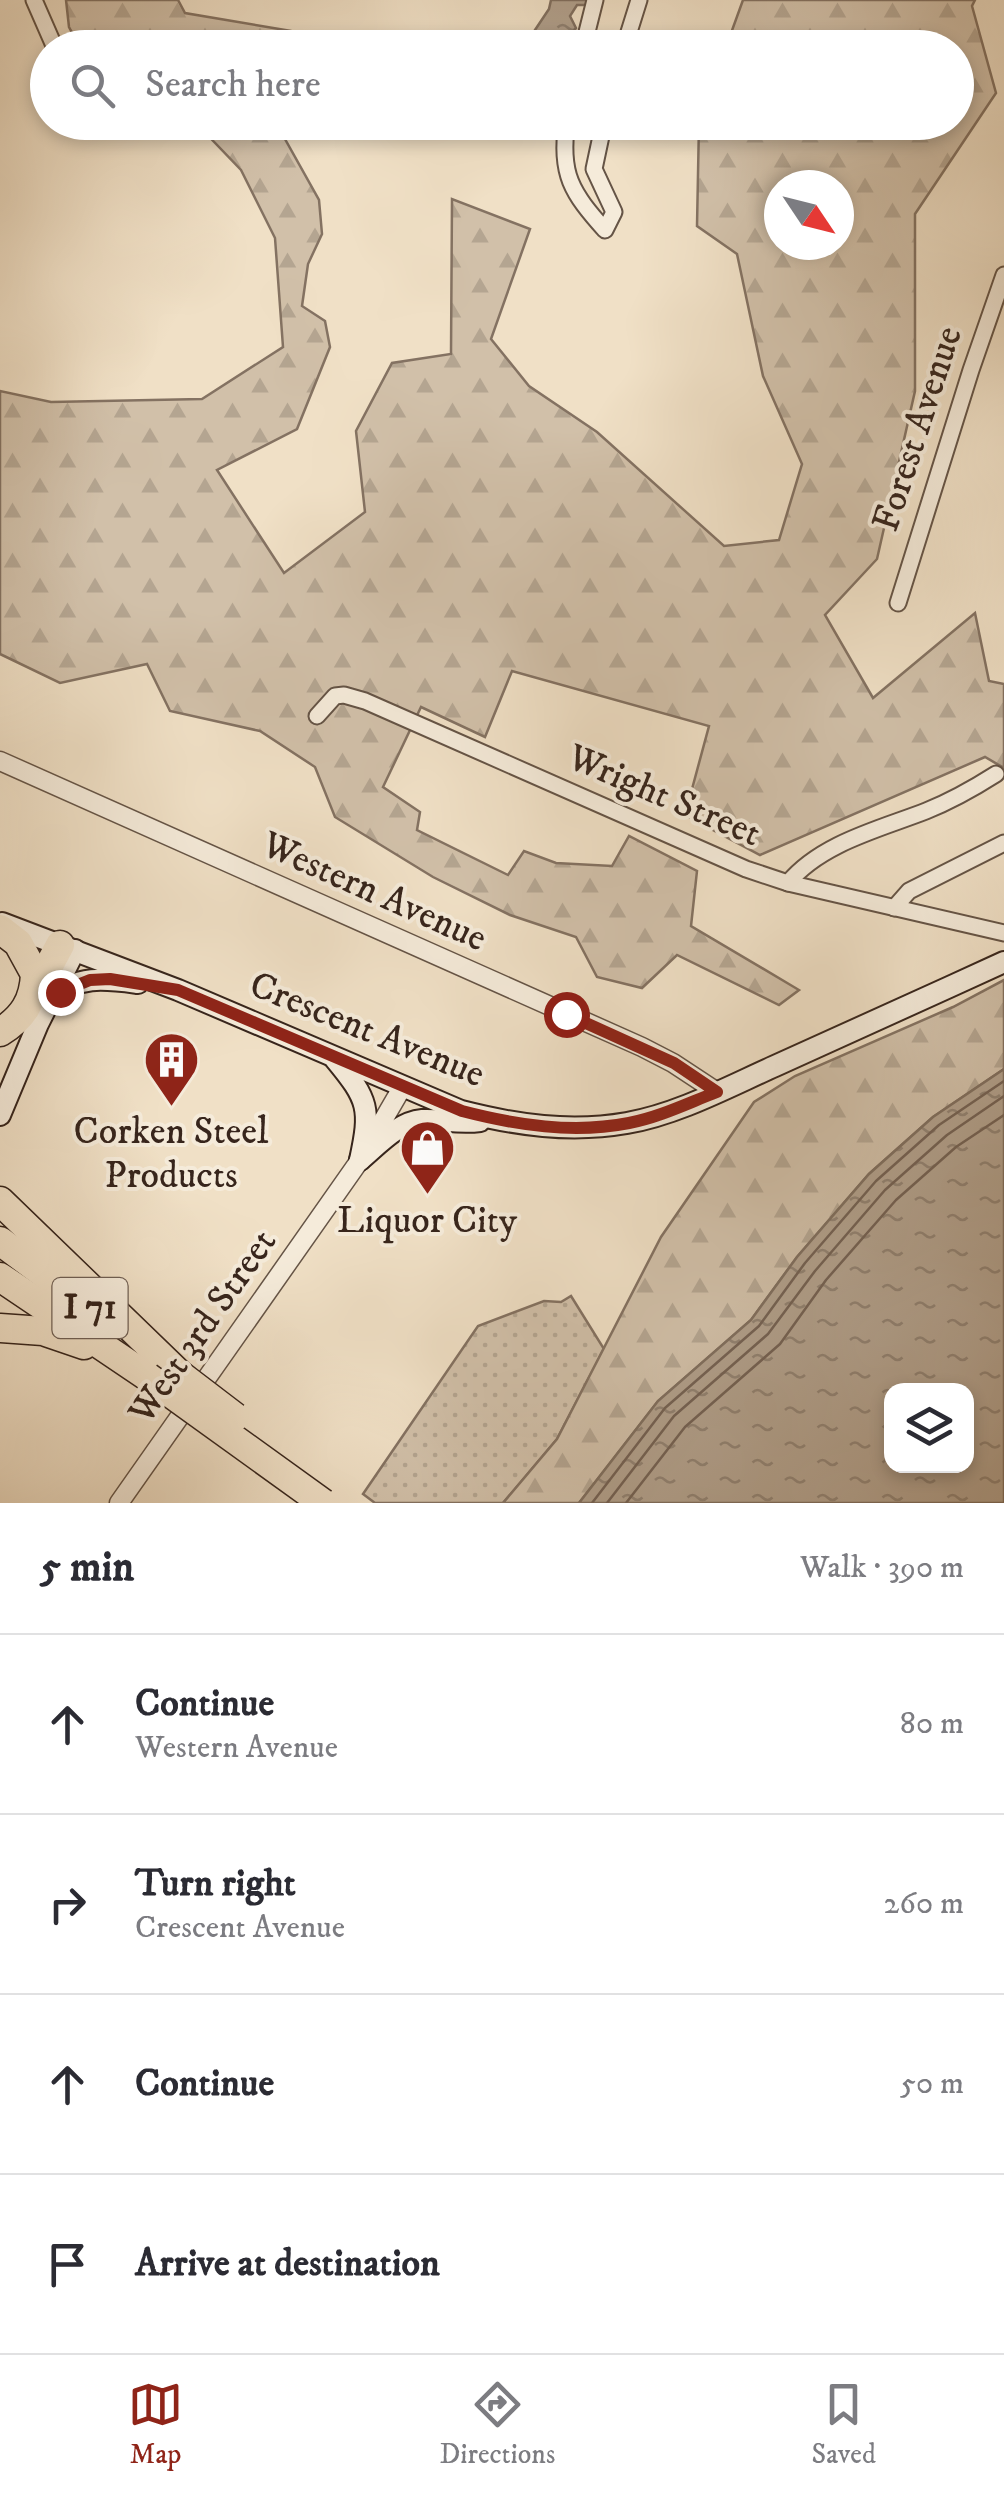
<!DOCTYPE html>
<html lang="en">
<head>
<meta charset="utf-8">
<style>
	body { margin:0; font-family:"IM FELL DW Pica",serif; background:#f7f7f7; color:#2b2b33 }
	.controls { position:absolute; right:30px; bottom:30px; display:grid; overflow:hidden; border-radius:20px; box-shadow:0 5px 15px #0003 }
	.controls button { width:90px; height:90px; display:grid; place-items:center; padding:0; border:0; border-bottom:2px solid #e1e1e2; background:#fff; color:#2b2b33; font:50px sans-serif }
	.compass { position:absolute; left:764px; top:170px; width:90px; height:90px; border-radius:50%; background:#fff; box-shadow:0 5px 15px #0003; rotate:125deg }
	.stop { position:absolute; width:30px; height:30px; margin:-22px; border:8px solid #8f2418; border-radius:50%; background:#fff }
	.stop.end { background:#8f2418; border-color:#fff; box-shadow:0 2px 10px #0008 }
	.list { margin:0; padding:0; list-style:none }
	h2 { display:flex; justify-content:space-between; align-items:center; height:130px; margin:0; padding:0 40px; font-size:42px }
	h2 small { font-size:32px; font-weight:400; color:#7c7c81 }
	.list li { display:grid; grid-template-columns:65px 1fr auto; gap:30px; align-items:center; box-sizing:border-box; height:180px; padding:0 40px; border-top:2px solid #e1e1e2 }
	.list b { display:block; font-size:38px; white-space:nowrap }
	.list p { margin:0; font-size:32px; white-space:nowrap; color:#7c7c81 }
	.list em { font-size:32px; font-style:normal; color:#7c7c81 }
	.icon { flex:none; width:55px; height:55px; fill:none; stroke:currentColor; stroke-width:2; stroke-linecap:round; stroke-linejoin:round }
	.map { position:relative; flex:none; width:1004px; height:1503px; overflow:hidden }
	.search { position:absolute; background:#fff; box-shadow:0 5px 15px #0003; left:30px; right:30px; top:30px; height:110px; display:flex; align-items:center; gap:25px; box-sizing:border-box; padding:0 35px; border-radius:55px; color:#7c7c81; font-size:38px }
	.sheet { height:850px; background:#fff }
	nav { display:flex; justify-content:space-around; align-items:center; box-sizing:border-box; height:140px; border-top:2px solid #e1e1e2; background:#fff; font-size:28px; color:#7c7c81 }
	nav a { display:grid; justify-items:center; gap:5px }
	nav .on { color:#8f2418 }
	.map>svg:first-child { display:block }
	.grass { fill:url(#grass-dots); stroke:#847262; stroke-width:2.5 }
	.forest { fill:url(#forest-firs); stroke:#847262; stroke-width:2.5; fill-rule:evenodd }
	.water { fill:url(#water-ripples); stroke:#806f5f; stroke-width:2.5; fill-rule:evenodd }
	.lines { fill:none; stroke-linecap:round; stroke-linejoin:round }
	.shore { stroke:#746254; stroke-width:2.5 }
	.minor-casing { stroke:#655446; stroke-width:19 }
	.tertiary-casing { stroke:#655446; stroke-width:21 }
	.secondary-casing { stroke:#37251c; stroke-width:24 }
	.motorway-casing { stroke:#37251c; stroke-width:31 }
	.minor { stroke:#f5ebda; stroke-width:15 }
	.tertiary { stroke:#f5ebda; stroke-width:18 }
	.secondary { stroke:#f5ebda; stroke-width:20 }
	.motorway { stroke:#f0e0c6; stroke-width:28 }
	.motorway-bridge-casing { stroke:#37251c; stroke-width:31; stroke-linecap:butt }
	.motorway-bridge { stroke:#f0e0c6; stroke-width:28 }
	.route { stroke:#8f2418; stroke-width:12 }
	.labels { text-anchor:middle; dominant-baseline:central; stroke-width:8; stroke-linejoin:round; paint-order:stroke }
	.shield { fill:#f5ebda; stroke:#706055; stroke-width:2.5 }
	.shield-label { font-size:35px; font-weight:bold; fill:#37251c }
	.street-label { font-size:38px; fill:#37251c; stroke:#f5ebda }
	.poi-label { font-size:38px; fill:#37251c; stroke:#f5ebda }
</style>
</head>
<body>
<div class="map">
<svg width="1004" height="1503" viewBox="0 0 1004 1503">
	<defs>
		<pattern id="grass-dots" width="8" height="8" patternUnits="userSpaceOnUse" patternTransform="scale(2.5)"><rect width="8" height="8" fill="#d1c0a9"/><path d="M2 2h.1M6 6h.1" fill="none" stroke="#b4a591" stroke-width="1.8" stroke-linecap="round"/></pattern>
		<pattern id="forest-firs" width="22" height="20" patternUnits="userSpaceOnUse" patternTransform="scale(2.5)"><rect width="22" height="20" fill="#d1c0a9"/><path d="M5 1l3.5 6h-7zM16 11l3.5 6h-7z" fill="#b4a591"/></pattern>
		<pattern id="water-ripples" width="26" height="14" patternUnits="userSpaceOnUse" patternTransform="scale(2.5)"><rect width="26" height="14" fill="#b1a08c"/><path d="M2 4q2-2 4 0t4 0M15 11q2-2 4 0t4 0" fill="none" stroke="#918272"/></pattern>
	</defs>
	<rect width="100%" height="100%" fill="#f0e0c6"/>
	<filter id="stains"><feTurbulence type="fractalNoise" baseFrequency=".002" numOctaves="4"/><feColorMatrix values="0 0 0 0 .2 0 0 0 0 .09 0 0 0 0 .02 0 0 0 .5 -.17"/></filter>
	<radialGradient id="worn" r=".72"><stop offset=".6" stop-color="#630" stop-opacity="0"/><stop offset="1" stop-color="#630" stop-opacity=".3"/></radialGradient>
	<polygon class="grass" points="571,1296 604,1349 557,1439 503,1503 375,1503 363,1494 478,1326 544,1301 561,1302"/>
	<g class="forest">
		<polygon points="66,0 178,0 185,13 291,31 321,46 80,47 69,27"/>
		<path d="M 743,0 L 975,0 L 972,6 L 996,93 L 915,214 L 915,391 L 877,559 L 825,615 L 873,698 L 975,613 L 989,681 L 1004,684 L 1004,768 L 985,757 L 760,855 L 685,815 L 709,726 L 512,671 L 485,737 L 421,707 L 383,787 L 420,812 L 417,830 L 508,875 L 524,851 L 556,863 L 612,866 L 629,836 L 697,871 L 691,926 L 799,990 L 779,1005 L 677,955 L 642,988 L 597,977 L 576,937 L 510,915 L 433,877 L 335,817 L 315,767 L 260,731 L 170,711 L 147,664 L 60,683 L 0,654 L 0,391 L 51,402 L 202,399 L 283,347 L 275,238 L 241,170 L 196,123 L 276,123 L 319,200 L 322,234 L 308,264 L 302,306 L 325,321 L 330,347 L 297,429 L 217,470 L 284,573 L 365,512 L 356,431 L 392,363 L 451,354 L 452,199 L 530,229 L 491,339 L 529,386 L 597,432 L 724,546 L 779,540 L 802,464 L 763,376 L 737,254 L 697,226 L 699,123 L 956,122 L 956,48 L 726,47 ZM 779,185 L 839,185 L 839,245 L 779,245 Z"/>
		<polygon points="1004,980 1004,1069 933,1117 869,1174 797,1257 751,1320 658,1401 579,1503 503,1503 557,1439 661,1237 754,1102 795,1076 953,1007"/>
	</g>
	<g class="water">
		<polygon points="551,0 589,0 588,5 577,5 570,16 576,28 562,47 544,45 531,36 549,9"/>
		<path d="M 1004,1069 L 1004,1503 L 579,1503 L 658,1401 L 751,1320 L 797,1257 L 869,1174 L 933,1117 ZM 966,1390 L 966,1466 L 892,1466 L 892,1390 Z"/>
	</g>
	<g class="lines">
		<g class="shore">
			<polyline points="592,1503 665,1408 759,1326 805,1263 876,1181 939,1125 1004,1081"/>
			<polyline points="607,1503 674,1416 768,1334 815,1271 885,1190 947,1135 1004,1096"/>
			<polyline points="626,1503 685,1427 780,1344 826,1280 896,1200 956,1147 1004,1115"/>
		</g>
		<defs>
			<g id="minor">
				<polyline points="34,0 55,48"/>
				<polyline points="583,48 595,0"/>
				<polyline points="624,48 639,0"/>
				<path d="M 567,122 C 559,174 572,193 605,230 L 614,212 L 594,169 L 604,122"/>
				<polyline points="898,603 971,370 1004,275"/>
				<polyline points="317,716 335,696 344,695 365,701 746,869 788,883 1004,933"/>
				<path d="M 788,883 C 821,843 880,829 926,811 C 951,801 974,788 996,774"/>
				<polyline points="894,908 909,891 1004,843"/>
			</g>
			<g id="tertiary">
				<polyline points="0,761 642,1047 673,1063 717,1092"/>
				<polyline points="119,1503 360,1160 403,1086"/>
			</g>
			<g id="secondary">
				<path d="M 2,923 L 178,990 L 461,1111 C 516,1125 570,1133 627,1123 C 678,1114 728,1087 775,1066 C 852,1031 928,997 1004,962"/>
				<path d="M 53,999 C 75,974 108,979 138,983"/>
				<path d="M 335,1059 C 369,1100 371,1109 360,1160"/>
				<polyline points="0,1115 38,1024 75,950"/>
				<path d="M 360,1160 C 377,1146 398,1122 422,1120 C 441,1119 459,1124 480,1121"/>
			</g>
			<g id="motorway">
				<path d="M 0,929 L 18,943 L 35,974 C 34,1001 23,1018 0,1032"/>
				<polyline points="35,992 60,945"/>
				<polyline points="0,1201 180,1375"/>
				<polyline points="0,1241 79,1300"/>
				<polyline points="0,1277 148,1377"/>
				<polyline points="0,1328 43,1331 84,1345"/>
			</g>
		</defs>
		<use href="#minor" class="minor-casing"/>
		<use href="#tertiary" class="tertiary-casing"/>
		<use href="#secondary" class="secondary-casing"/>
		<use href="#motorway" class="motorway-casing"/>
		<use href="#minor" class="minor"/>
		<use href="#tertiary" class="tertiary"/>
		<use href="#secondary" class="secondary"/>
		<use href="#motorway" class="motorway"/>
		<defs>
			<g id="motorway-bridge">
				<polyline points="180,1375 235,1417"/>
				<polyline points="148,1377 323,1503"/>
			</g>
		</defs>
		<use href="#motorway-bridge" class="motorway-bridge-casing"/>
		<use href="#motorway-bridge" class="motorway-bridge"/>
	</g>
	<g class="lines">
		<path class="route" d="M 60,992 L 90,980 L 110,979 L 178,990 L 462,1111 C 516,1125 573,1134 629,1123 C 660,1117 688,1103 717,1092 L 674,1063 L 566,1014"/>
	</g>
	<defs>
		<symbol id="building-pin" viewBox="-11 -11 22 30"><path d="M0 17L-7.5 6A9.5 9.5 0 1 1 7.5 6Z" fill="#8f2418" stroke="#f5ebda"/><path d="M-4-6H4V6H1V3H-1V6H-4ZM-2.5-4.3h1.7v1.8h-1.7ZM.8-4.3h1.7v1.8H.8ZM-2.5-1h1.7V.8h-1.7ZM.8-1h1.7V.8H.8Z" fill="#fff"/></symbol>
		<symbol id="shop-pin" viewBox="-11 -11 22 30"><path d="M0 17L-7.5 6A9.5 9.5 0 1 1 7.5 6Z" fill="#8f2418" stroke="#f5ebda"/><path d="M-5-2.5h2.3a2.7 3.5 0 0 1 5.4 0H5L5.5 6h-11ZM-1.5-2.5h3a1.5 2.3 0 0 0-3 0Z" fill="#fff"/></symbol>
	</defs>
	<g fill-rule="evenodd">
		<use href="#building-pin" x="140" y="1028" width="63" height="86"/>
		<use href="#shop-pin" x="396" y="1116" width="63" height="86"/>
	</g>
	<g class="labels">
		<rect class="shield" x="52.5" y="1278" width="75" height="60" rx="8"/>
		<g class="shield-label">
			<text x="90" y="1308">I 71</text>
		</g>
		<g class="street-label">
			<text transform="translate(918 429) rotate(-72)">Forest Avenue</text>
			<text transform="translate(664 796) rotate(23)">Wright Street</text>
			<text transform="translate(374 892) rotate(24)">Western Avenue</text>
			<text transform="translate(367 1030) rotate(22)">Crescent Avenue</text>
			<text transform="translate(203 1327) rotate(-55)">West 3rd Street</text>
		</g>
		<g class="poi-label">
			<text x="171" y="1132">Corken Steel<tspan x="171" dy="44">Products</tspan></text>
			<text x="427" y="1221">Liquor City</text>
		</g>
	</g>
	<rect width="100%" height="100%" filter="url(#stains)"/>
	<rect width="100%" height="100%" fill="url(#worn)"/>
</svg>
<div class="controls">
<button><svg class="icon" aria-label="layers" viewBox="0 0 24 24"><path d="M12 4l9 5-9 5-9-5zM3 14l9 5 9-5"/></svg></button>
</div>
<svg class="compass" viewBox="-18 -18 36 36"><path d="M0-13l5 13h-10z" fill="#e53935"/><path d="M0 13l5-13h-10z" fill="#7c7c81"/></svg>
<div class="stop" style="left:566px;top:1014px"></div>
<div class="stop end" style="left:60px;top:992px"></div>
<div class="search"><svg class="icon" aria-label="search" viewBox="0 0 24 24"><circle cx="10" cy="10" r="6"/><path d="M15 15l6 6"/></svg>Search here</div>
</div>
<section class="sheet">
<h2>5 min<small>Walk · 390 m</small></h2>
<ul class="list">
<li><svg class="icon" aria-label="ahead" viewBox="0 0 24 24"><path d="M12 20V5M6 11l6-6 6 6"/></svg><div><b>Continue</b><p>Western Avenue</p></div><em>80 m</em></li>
<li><svg class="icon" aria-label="right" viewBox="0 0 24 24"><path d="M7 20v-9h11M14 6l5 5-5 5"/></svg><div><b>Turn right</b><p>Crescent Avenue</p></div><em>260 m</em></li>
<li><svg class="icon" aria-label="ahead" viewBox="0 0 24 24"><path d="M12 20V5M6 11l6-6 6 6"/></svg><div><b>Continue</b></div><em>50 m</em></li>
<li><svg class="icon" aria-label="arrive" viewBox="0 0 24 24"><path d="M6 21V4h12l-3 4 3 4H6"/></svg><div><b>Arrive at destination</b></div></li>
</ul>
</section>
<nav>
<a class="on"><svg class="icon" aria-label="map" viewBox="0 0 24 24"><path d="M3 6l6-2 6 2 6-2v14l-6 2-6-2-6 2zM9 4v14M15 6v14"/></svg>Map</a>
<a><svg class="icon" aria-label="directions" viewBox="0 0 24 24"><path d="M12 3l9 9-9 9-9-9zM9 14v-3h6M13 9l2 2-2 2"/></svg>Directions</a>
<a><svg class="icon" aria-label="saved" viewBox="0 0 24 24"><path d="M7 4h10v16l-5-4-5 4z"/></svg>Saved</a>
</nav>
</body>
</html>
